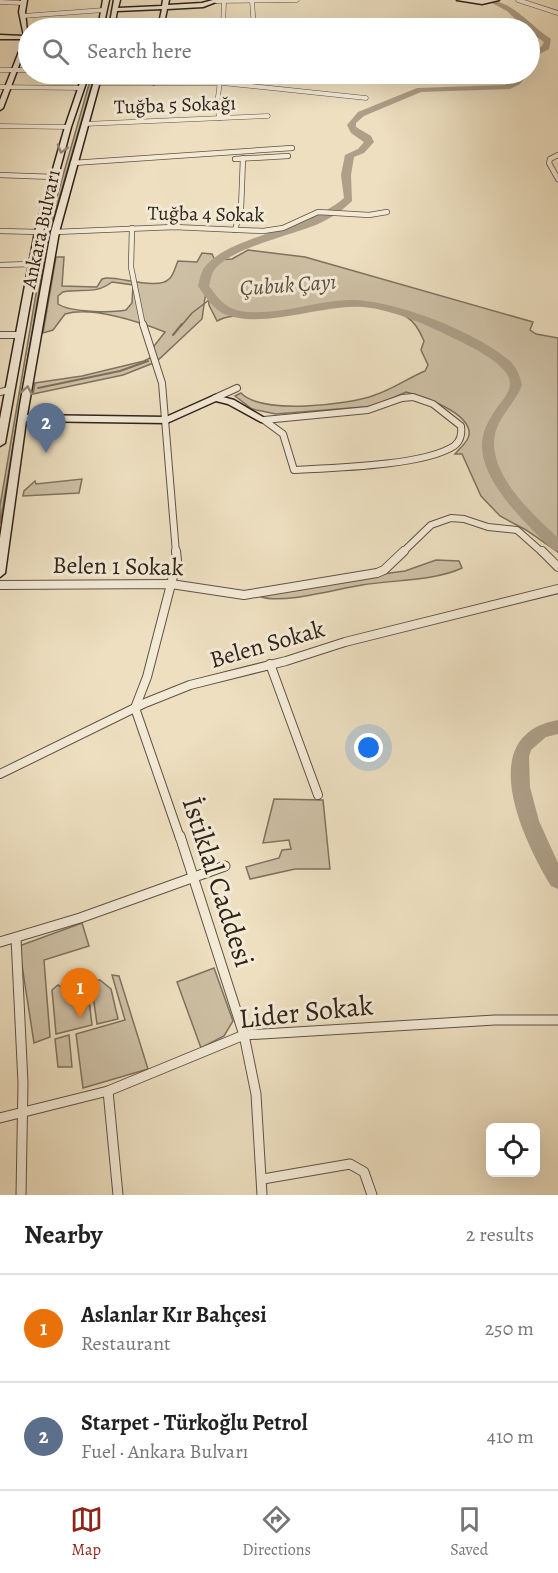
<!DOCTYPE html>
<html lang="en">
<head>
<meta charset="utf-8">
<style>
	body { margin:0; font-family:Alegreya,serif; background:#f6f6f6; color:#222 }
	.controls { position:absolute; right:18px; bottom:18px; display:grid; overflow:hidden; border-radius:9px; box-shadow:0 6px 24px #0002 }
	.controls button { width:54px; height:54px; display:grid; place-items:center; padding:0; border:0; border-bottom:2px solid #e0e0e0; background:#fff; color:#222; font:30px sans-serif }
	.you { position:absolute; left:369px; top:748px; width:21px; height:21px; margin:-15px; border:4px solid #fff; border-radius:50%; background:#1a73e8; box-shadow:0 0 0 9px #1a73e833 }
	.badge { display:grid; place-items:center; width:39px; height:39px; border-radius:50%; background:#8f2418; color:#fff; font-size:20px; font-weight:700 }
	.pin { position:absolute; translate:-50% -50px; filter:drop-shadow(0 2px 3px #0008) }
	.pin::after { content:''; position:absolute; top:32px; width:21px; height:18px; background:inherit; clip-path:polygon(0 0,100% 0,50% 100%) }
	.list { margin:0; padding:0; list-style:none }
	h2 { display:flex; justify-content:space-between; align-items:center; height:78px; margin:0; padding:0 24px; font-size:26px }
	h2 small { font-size:20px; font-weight:400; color:#767676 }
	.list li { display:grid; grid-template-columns:39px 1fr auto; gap:18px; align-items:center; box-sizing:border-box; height:108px; padding:0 24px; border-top:2px solid #e0e0e0 }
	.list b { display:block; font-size:22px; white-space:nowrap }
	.list p { margin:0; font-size:20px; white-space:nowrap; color:#767676 }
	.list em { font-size:20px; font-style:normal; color:#767676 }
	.icon { flex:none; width:33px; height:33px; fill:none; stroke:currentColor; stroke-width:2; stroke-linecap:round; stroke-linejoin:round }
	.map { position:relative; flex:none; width:558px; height:1195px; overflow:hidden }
	.search { position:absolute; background:#fff; box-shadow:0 6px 24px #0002; left:18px; right:18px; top:18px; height:66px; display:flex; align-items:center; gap:15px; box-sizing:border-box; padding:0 21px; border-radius:33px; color:#767676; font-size:22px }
	.sheet { height:294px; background:#fff }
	nav { display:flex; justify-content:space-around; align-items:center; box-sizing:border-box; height:84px; border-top:2px solid #e0e0e0; background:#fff; font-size:16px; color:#767676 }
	nav a { display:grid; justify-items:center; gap:3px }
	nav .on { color:#8f2418 }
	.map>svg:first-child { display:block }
	.green { fill:#cdbfa4; stroke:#7e725f; stroke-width:1.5; fill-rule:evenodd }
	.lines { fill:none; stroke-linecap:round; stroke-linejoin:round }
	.stream-far1 { stroke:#7b6e5c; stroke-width:1.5 }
	.stream { stroke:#7b6e5c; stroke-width:2 }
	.river { fill:#ad9f88; fill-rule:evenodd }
	.street-far4-casing { stroke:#5f5344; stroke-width:5 }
	.street-far3-casing { stroke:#5f5344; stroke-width:6 }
	.street-far2-casing { stroke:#5f5344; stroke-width:8 }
	.street-far1-casing { stroke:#5f5344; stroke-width:10 }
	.street-casing { stroke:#5f5344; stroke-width:11 }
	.secondary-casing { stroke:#30241a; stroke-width:3 }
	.street-far4 { stroke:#f3ead6; stroke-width:4 }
	.street-far3 { stroke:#f3ead6; stroke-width:4.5 }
	.street-far2 { stroke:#f3ead6; stroke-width:6 }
	.street-far1 { stroke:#f3ead6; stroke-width:8 }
	.street { stroke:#f3ead6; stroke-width:9 }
	.secondary { fill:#f3ead6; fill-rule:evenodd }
	.oneway { stroke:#928778 }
	.labels { text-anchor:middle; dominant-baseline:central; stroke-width:6; stroke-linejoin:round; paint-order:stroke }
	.far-street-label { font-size:20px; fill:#30241a; stroke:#f3ead6 }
	.far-water-label { font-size:22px; font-style:italic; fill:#5c4f40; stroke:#f3ead6 }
	.street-label { font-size:24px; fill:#30241a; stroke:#f3ead6 }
	.near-street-label { font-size:28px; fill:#30241a; stroke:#f3ead6 }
</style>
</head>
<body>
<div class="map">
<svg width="558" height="1195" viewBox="0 0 558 1195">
	<rect width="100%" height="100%" fill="#eddfc0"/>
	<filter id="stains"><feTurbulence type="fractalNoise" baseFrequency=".00333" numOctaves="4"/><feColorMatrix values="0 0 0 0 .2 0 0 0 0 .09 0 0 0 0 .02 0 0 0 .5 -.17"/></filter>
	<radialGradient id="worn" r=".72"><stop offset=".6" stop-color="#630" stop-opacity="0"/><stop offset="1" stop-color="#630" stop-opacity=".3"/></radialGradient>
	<g class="green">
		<polygon points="92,74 95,74 48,237 0,524 0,506 46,235"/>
		<path d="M 248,250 L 305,257 L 533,322 L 530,330 L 536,334 L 558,338 L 558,552 L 526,530 L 500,516 L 481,496 L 462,454 L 455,454 C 460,448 468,442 469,435 C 472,413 422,396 406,392 L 375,406 L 276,414 L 252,409 L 235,396 L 241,393 C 262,415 348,405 375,395 C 393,389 408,378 425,371 L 428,365 L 421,350 L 424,341 C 421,334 415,322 408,318 C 373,293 310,310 271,315 C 253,317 233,312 217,321 L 209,305 L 207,284 L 202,319 L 156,362 L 123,375 L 33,394 L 35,383 L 82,376 L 144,361 L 150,358 L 154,346 L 165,332 C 140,322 92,306 65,314 L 53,330 L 43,333 L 56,257 L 64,257 L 62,286 L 97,287 L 102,279 L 106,278 C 121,277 159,290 169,279 C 174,275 175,267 178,261 L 197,262 L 202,253 L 212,254 L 215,260 L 232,259 ZM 112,282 L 133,285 L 132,303 L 126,310 C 111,313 69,312 58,304 L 58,296 L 63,292 C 82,288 95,295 112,282 Z"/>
		<polygon points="82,479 79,493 23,496 24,491 35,481 36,484"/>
		<path d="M 436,560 L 459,561 L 462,568 C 435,581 391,580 362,585 C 336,589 285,604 261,597 L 263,590 L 405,571 Z"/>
		<polygon points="274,799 323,800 330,869 295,869 250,879 246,867 279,858 282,850 291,849 289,840 263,843"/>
		<polygon points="82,923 89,946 44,960 50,1037 34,1043 19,946"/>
		<polygon points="214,968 233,1021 224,1036 201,1048 177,982"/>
		<polygon points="112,975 119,976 148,1069 83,1088 76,1034 125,1020"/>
		<polygon points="100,980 111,989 118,1019 97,1024 91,981"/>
		<polygon points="75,983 87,984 92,1025 56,1034 52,990 58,985 63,988"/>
		<polygon points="69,1035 72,1067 58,1067 55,1039"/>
	</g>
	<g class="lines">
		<polyline class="stream-far1" points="181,326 192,313 213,297"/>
		<g class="stream">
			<polyline points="173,335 182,324"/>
			<polyline points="38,388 120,371 148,361"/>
		</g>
		<g class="river">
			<path d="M 486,0 C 513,0 530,26 551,39 L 549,49 L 536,56 L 533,63 L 530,63 L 530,53 L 542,46 L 544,42 L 530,32 L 530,28 L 525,28 L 507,11 Z"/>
			<path d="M 520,74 L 528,74 L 520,84 L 510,89 L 421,92 L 364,116 L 356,123 L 356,127 L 371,136 L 374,142 L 364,153 L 354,157 L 351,175 L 352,201 C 342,211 331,218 318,224 C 293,235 226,249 213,272 C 211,276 210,282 209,286 C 217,297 225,308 240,311 C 276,317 313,301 349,300 C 393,299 477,332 510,361 C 517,368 520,376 522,385 C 516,402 499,416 495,434 C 487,474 532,513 558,538 L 558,551 L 553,550 C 528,526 482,483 482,446 C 482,432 488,421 496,409 C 501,402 509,394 510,385 C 512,365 469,346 453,338 C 425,324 394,310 363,307 C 320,304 261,331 222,313 C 212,307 204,295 198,286 C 199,281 201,273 204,268 C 227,236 308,230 344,198 L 341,175 L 345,155 L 358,149 L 364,142 L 351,133 L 347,125 L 358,112 L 417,88 L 505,85 Z"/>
			<path d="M 558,720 L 558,734 L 546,737 L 531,750 L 529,757 L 530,787 L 539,821 L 558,863 L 558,889 L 551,886 C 523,840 473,735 558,720 Z"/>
		</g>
		<defs>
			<g id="street-far4">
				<polyline points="518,0 558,13"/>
				<polyline points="216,1 297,0"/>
				<polyline points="252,1 254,28"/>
				<polyline points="0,2 23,3"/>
				<polyline points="23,16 104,10"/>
				<polyline points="223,28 224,1"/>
				<polyline points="0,70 28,70"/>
				<polyline points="96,83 222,83 366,98"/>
				<polyline points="0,87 81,88"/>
				<polyline points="219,118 217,104 221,74"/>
				<polyline points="84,124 268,116"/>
				<polyline points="0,126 68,127"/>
			</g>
			<g id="street-far3">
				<polyline points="558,155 550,159 549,163 558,179"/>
				<polyline points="235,159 288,156"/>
				<polyline points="73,163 292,148"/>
				<polyline points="0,175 54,177"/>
				<polyline points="132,228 131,267 143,326"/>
				<polyline points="235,230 241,209 243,158"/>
				<polyline points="0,231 39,232"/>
				<polyline points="55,232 174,227 263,231 283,228 318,212 369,215 387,212"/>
				<polyline points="0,265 32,264"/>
			</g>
			<g id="street-far2">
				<polyline points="143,324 162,383 176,553"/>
				<polyline points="0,335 19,335"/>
				<polyline points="0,392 9,390"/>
				<path d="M 413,397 L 433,404 L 461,426 C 462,434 461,441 454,446 C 424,466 331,468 294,470 L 283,434 L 264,420 L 368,410 L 402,398 Z"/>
				<polyline points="215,398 237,388"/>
				<polyline points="402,553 431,525 451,518 464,519 488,527 517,530 543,553"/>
			</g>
			<g id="street-far1">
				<polyline points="176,551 177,561 147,677 135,708 180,838"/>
				<polyline points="542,551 558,567"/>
				<polyline points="0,585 171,584 244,595 377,573 384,570 404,551"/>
				<polyline points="270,664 318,795"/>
				<polyline points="0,774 145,703 190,685 286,661 345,642 558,589"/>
			</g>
			<g id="street">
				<polyline points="180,836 244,1035 256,1094 262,1195"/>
				<polyline points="16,938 23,1083 21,1195"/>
				<polyline points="0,942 80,918 225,866"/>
				<polyline points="108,1091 118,1195"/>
				<polyline points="0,1118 108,1091 244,1035 495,1020 558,1020"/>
				<polyline points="263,1179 350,1164 364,1172 372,1195"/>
			</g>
			<g id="secondary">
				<polygon points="21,0 27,0 25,12 28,41 3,108 0,110 0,100 24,39 0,39 0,35 24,36 19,12"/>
				<polygon points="103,0 109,0 103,28 98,28"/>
				<polygon points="114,0 120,0 118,8 162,6 163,0 169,0 168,5 202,3 213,0 221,0 203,7 167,9 163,28 158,28 162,9 117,11 114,28 109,28"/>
				<polygon points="457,0 499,0 482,4"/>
				<polygon points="83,74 89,74 71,127 43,232 5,443 0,446 0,419 35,232 65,127"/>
				<polygon points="96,74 102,74 59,232 27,415 166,417 215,395 234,400 268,420 267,422 261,422 228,404 216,401 167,423 26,421 5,573 0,577 0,538 20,405 51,232"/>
				<polygon points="150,74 156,74 154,84 149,83"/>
			</g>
		</defs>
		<use href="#street-far4" class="street-far4-casing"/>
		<use href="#street-far3" class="street-far3-casing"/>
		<use href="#street-far2" class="street-far2-casing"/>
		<use href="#street-far1" class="street-far1-casing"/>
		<use href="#street" class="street-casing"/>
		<use href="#secondary" class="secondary-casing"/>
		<use href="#street-far4" class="street-far4"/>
		<use href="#street-far3" class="street-far3"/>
		<use href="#street-far2" class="street-far2"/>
		<use href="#street-far1" class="street-far1"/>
		<use href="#street" class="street"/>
		<use href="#secondary" class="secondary"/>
	</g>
	<defs><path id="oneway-chevron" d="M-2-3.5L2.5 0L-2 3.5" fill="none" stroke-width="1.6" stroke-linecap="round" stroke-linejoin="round" transform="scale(1.5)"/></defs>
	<g class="oneway">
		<use href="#oneway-chevron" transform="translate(62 149) rotate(106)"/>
		<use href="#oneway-chevron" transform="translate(27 390) rotate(-80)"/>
	</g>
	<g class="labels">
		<g class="far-street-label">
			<text transform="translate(175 105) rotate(-2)">Tuğba 5 Sokağı</text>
			<text transform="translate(206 214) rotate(1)">Tuğba 4 Sokak</text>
			<text transform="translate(41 229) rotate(-78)">Ankara Bulvarı</text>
		</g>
		<g class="far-water-label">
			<text transform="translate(288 285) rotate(-4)">Çubuk Çayı</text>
		</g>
		<g class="street-label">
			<text transform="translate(118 566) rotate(1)">Belen 1 Sokak</text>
			<text transform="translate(267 644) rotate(-16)">Belen Sokak</text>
		</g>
		<g class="near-street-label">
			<text transform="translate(218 882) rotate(72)">İstiklal Caddesi</text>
			<text transform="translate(306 1012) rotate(-6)">Lider Sokak</text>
		</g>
	</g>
	<rect width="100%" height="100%" filter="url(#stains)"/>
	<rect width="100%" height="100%" fill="url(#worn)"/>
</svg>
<div class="controls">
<button><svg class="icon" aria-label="locate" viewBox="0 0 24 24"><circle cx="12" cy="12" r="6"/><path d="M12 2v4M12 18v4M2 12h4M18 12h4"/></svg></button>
</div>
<div class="you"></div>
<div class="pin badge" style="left:80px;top:1018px;background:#e8710a">1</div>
<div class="pin badge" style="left:46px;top:453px;background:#5c6f8a">2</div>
<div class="search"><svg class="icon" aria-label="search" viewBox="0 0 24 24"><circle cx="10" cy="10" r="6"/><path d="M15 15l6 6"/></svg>Search here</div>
</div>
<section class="sheet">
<h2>Nearby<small>2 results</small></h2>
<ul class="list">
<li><span class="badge" style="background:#e8710a">1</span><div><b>Aslanlar Kır Bahçesi</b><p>Restaurant</p></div><em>250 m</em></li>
<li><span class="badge" style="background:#5c6f8a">2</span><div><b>Starpet - Türkoğlu Petrol</b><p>Fuel · Ankara Bulvarı</p></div><em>410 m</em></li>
</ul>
</section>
<nav>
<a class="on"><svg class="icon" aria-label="map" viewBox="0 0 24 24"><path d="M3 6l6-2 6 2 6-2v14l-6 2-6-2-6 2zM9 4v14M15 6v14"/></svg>Map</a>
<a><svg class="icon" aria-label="directions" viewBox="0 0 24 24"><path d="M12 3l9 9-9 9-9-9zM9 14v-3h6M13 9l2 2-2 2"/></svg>Directions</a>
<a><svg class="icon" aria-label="saved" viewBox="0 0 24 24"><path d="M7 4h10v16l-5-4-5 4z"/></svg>Saved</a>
</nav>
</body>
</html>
